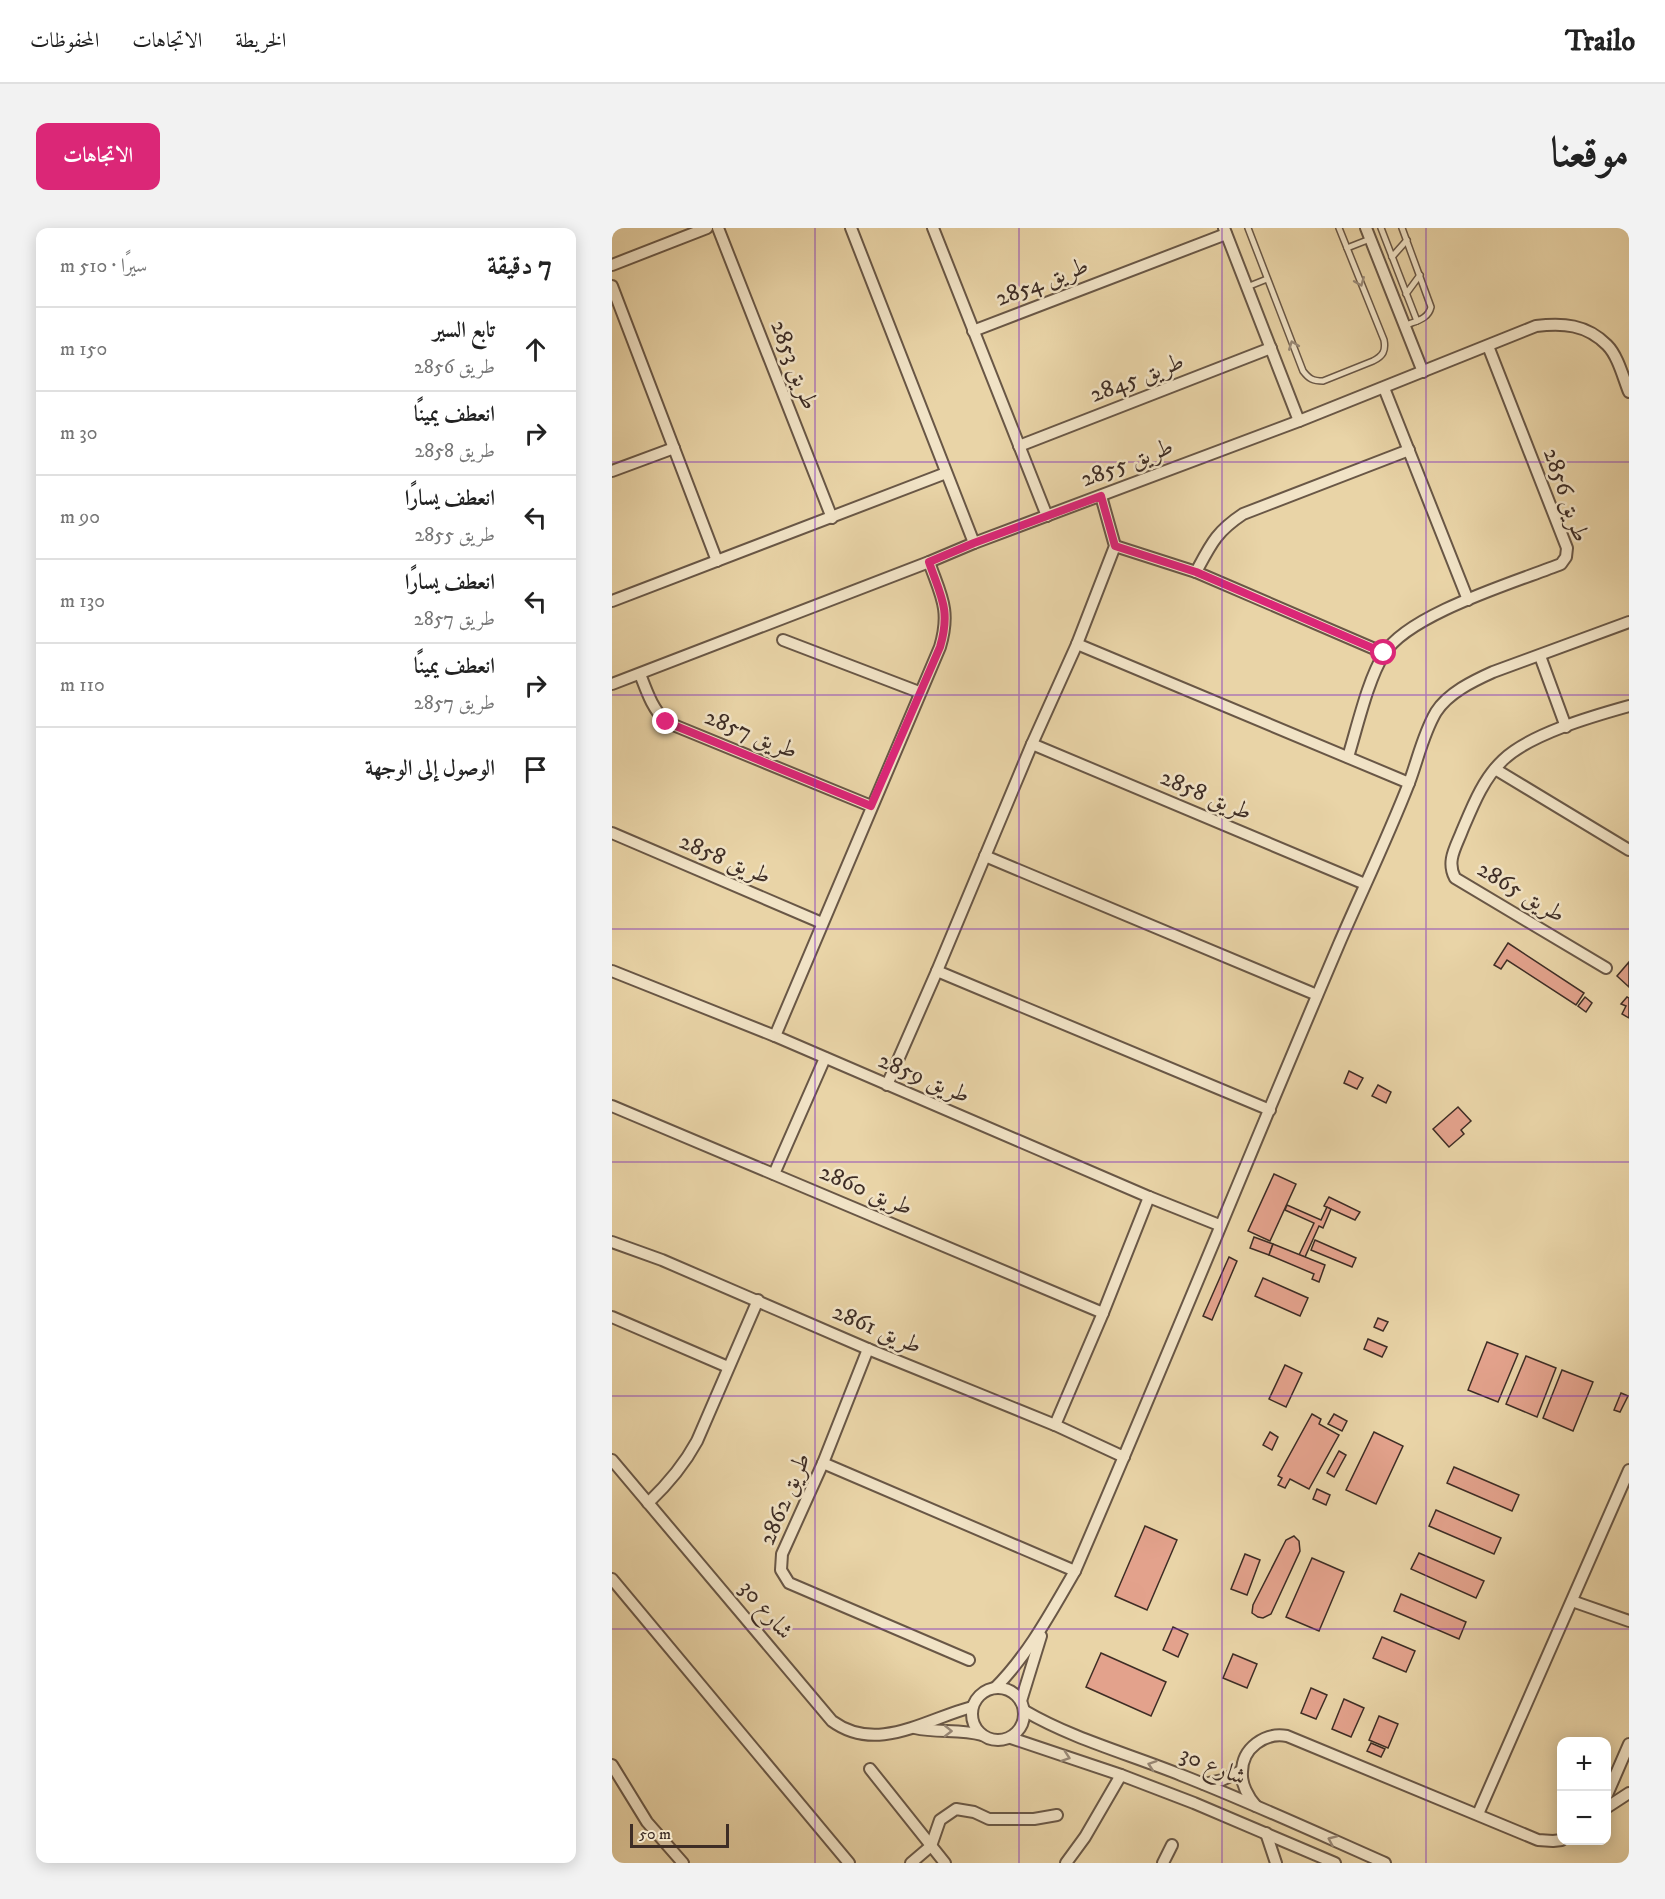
<!DOCTYPE html>
<html lang="ar">
<head>
<meta charset="utf-8">
<style>
	body { margin:0; font-family:"IM FELL DW Pica",Amiri,serif; background:#f2f2f2; color:#222; direction:rtl }
	.controls { position:absolute; right:18px; bottom:18px; display:grid; overflow:hidden; border-radius:12px; box-shadow:0 3px 15px #0003 }
	.controls button { width:54px; height:54px; display:grid; place-items:center; padding:0; border:0; border-bottom:2px solid #e0e0e0; background:#fff; color:#222; font:30px sans-serif }
	.scale { position:absolute; left:18px; bottom:15px; width:99px; box-sizing:border-box; padding-left:6px; border:3px solid #3e2d25; border-top:0; font-size:16px; line-height:21px; white-space:nowrap; color:#3e2d25; -webkit-text-stroke:4px #f1e3c6; paint-order:stroke }
	.stop { position:absolute; width:18px; height:18px; margin:-14px; border:4px solid #db2777; border-radius:50%; background:#fff }
	.stop.end { background:#db2777; border-color:#fff; box-shadow:0 2px 6px #0008 }
	.list { margin:0; padding:0; list-style:none }
	h2 { display:flex; justify-content:space-between; align-items:center; height:78px; margin:0; padding:0 24px; font-size:26px }
	h2 small { font-size:20px; font-weight:400; color:#767676 }
	.list li { display:grid; grid-template-columns:39px 1fr auto; gap:18px; align-items:center; box-sizing:border-box; height:84px; padding:0 24px; border-top:2px solid #e0e0e0 }
	.list b { display:block; font-size:22px; white-space:nowrap }
	.list p { margin:0; font-size:20px; white-space:nowrap; color:#767676 }
	.list em { font-size:20px; font-style:normal; color:#767676 }
	.icon { flex:none; width:33px; height:33px; fill:none; stroke:currentColor; stroke-width:2; stroke-linecap:round; stroke-linejoin:round }
	.map { position:relative; flex:none; width:1017px; height:1635px; overflow:hidden; direction:ltr; border-radius:12px }
	header { display:flex; align-items:center; gap:36px; box-sizing:border-box; height:84px; padding:0 30px; background:#fff; border-bottom:2px solid #e0e0e0 }
	header strong { font-size:28px }
	nav { display:flex; gap:33px; margin-inline-start:auto; font-size:21px }
	.intro { display:flex; align-items:center; justify-content:space-between; box-sizing:border-box; height:144px; padding:0 36px }
	h1 { margin:0; font-size:42px }
	.button { padding:15px 27px; border-radius:12px; background:#db2777; color:#fff; font-size:21px; font-weight:700 }
	main { display:flex; gap:36px; padding:0 36px }
	aside { flex:1; background:#fff; border-radius:12px; box-shadow:0 3px 15px #0003 }
	.map>svg:first-child { display:block }
	.building { fill:#e3a28c; stroke:#3e2d25; stroke-width:1.5 }
	.lines { fill:none; stroke-linecap:round; stroke-linejoin:round }
	.service-casing { stroke:#695746; stroke-width:8 }
	.minor-casing { stroke:#695746; stroke-width:14 }
	.service { stroke:#f1e3c6; stroke-width:5 }
	.minor { stroke:#f1e3c6; stroke-width:10 }
	.oneway { stroke:#988876 }
	.route { stroke:#db2777; stroke-width:8 }
	.grid { fill:none; stroke:#7b2cbf; stroke-width:1.5; stroke-opacity:0.55 }
	.labels { text-anchor:middle; dominant-baseline:central; stroke-width:5; stroke-linejoin:round; paint-order:stroke }
	.street-label { font-size:24px; fill:#3e2d25; stroke:#f1e3c6 }
</style>
</head>
<body>
<header>
<strong>Trailo</strong>
<nav><a>الخريطة</a><a>الاتجاهات</a><a>المحفوظات</a></nav>
</header>
<div class="intro"><h1>موقعنا</h1><a class="button">الاتجاهات</a></div>
<main>
<div class="map">
<svg width="1017" height="1635" viewBox="0 0 1017 1635">
	<rect width="100%" height="100%" fill="#e9d4a7"/>
	<filter id="stains"><feTurbulence type="fractalNoise" baseFrequency=".00333" numOctaves="4"/><feColorMatrix values="0 0 0 0 .2 0 0 0 0 .09 0 0 0 0 .02 0 0 0 .5 -.17"/></filter>
	<radialGradient id="worn" r=".72"><stop offset=".6" stop-color="#630" stop-opacity="0"/><stop offset="1" stop-color="#630" stop-opacity=".3"/></radialGradient>
	<g class="building">
		<polygon points="896,715 972,765 964,777 895,732 889,741 882,737"/>
		<polygon points="1017,734 1017,759 1005,748"/>
		<polygon points="973,769 980,775 974,784 966,778"/>
		<polygon points="1015,769 1017,770 1017,790 1010,786 1014,778 1009,776"/>
		<polygon points="737,843 751,850 745,861 732,855"/>
		<polygon points="766,857 779,864 774,875 760,868"/>
		<polygon points="846,879 859,893 849,902 852,906 837,919 821,901"/>
		<polygon points="662,946 684,956 658,1013 636,1003"/>
		<polygon points="717,969 748,984 743,992 712,978"/>
		<polygon points="675,977 709,992 715,979 719,981 711,1000 707,998 693,1029 687,1027 702,995 673,982"/>
		<polygon points="642,1009 661,1016 657,1027 638,1020"/>
		<polygon points="703,1012 744,1030 740,1039 699,1022"/>
		<polygon points="661,1016 713,1037 707,1054 700,1051 702,1046 657,1027"/>
		<polygon points="617,1029 625,1033 600,1092 591,1088"/>
		<polygon points="651,1050 696,1070 688,1088 643,1068"/>
		<polygon points="766,1090 776,1094 771,1103 762,1099"/>
		<polygon points="756,1111 775,1119 770,1129 752,1121"/>
		<polygon points="875,1114 906,1126 886,1174 856,1162"/>
		<polygon points="914,1128 944,1140 925,1189 894,1176"/>
		<polygon points="673,1137 690,1145 674,1179 657,1171"/>
		<polygon points="950,1142 981,1154 961,1203 931,1190"/>
		<polygon points="1009,1165 1016,1168 1008,1184 1002,1182"/>
		<polygon points="700,1186 709,1191 707,1196 727,1207 697,1261 678,1251 673,1260 666,1257 670,1250 666,1248"/>
		<polygon points="722,1186 735,1193 730,1203 716,1196"/>
		<polygon points="658,1204 666,1209 660,1222 651,1217"/>
		<polygon points="762,1204 791,1218 764,1276 734,1262"/>
		<polygon points="727,1223 734,1227 722,1249 715,1245"/>
		<polygon points="842,1239 907,1267 900,1283 835,1255"/>
		<polygon points="705,1261 718,1267 714,1277 701,1271"/>
		<polygon points="824,1282 889,1310 882,1326 817,1298"/>
		<polygon points="533,1298 565,1312 535,1382 503,1368"/>
		<polygon points="682,1308 687,1313 688,1323 659,1386 651,1390 646,1389 640,1385 641,1377 674,1312"/>
		<polygon points="807,1325 872,1353 864,1370 799,1341"/>
		<polygon points="633,1326 648,1332 635,1367 619,1361"/>
		<polygon points="700,1330 732,1344 707,1403 674,1389"/>
		<polygon points="789,1366 854,1394 847,1411 782,1383"/>
		<polygon points="561,1399 576,1406 566,1429 551,1422"/>
		<polygon points="770,1409 803,1423 794,1444 761,1430"/>
		<polygon points="489,1425 554,1454 539,1488 474,1459"/>
		<polygon points="621,1426 645,1436 635,1460 611,1450"/>
		<polygon points="699,1460 715,1467 704,1491 689,1485"/>
		<polygon points="732,1471 752,1480 739,1509 720,1501"/>
		<polygon points="767,1488 786,1496 776,1520 757,1512"/>
		<polygon points="759,1515 773,1521 769,1529 755,1523"/>
	</g>
	<g class="lines">
		<defs>
			<g id="service">
				<path d="M 636,0 L 691,143 C 697,151 701,153 711,153 L 761,133 C 771,128 774,123 772,112 L 727,0"/>
				<polyline points="769,0 805,93"/>
				<path d="M 790,0 L 819,79 C 816,92 803,93 792,98"/>
				<polyline points="735,20 758,11"/>
				<polyline points="780,29 795,12"/>
				<polyline points="635,59 655,51"/>
				<polyline points="794,66 808,47"/>
			</g>
			<g id="minor">
				<polyline points="106,0 220,290"/>
				<polyline points="239,0 362,315"/>
				<polyline points="321,0 435,288"/>
				<polyline points="612,0 687,193"/>
				<polyline points="754,0 811,144"/>
				<polyline points="0,37 95,0"/>
				<polyline points="0,58 105,333"/>
				<polyline points="361,103 614,6"/>
				<polyline points="772,160 856,372"/>
				<polyline points="407,218 659,120"/>
				<polyline points="0,243 62,220"/>
				<polyline points="503,318 584,344 772,425"/>
				<path d="M 584,344 C 599,316 604,304 631,286 L 797,222"/>
				<polyline points="0,373 334,245"/>
				<polyline points="171,412 307,464"/>
				<polyline points="465,416 797,555"/>
				<polyline points="928,428 954,499"/>
				<path d="M 28,446 C 35,464 40,480 54,494 L 259,578"/>
				<path d="M 0,456 L 317,334 L 362,315 L 687,193 L 924,98 C 951,95 974,96 995,117 C 1006,128 1011,149 1017,164"/>
				<polyline points="420,516 753,656"/>
				<path d="M 736,529 C 745,500 756,451 772,426 C 796,386 904,354 949,336 L 954,329 L 955,320 L 876,118"/>
				<polyline points="883,541 1017,622"/>
				<polyline points="0,605 210,695"/>
				<polyline points="373,628 705,767"/>
				<path d="M 994,740 L 843,650 C 834,633 844,619 850,603 C 861,577 871,551 891,532 C 918,506 981,488 1017,478"/>
				<polyline points="0,743 163,808 537,969 607,997"/>
				<polyline points="325,743 658,882"/>
				<path d="M 163,808 L 328,419 C 339,382 329,368 317,334"/>
				<polyline points="275,857 325,743 420,516 465,416 503,318 489,268"/>
				<polyline points="0,878 491,1085"/>
				<polyline points="162,946 213,830"/>
				<polyline points="0,1014 50,1032 256,1121 443,1197 512,1229"/>
				<polyline points="0,1089 116,1139"/>
				<polyline points="256,1121 211,1235 170,1326 169,1342 177,1355 357,1432"/>
				<polyline points="443,1197 491,1085 537,969"/>
				<path d="M 0,1232 L 220,1493 C 265,1526 314,1491 360,1479"/>
				<polyline points="211,1235 463,1343"/>
				<path d="M 36,1275 C 56,1256 72,1237 85,1213 L 146,1072"/>
				<polyline points="0,1351 237,1635"/>
				<polyline points="960,1373 1017,1393"/>
				<circle cx="386" cy="1486" r="26"/>
				<path d="M 383,1460 C 417,1426 439,1384 463,1343 C 553,1135 638,925 727,716 C 750,663 776,609 797,555 C 806,531 811,506 824,484 C 836,465 861,453 881,444 L 1017,394"/>
				<polyline points="409,1473 429,1408"/>
				<path d="M 413,1483 C 461,1511 517,1526 569,1547 C 638,1574 705,1605 773,1635"/>
				<path d="M 303,1500 C 325,1505 348,1501 370,1507"/>
				<polyline points="399,1510 509,1547 582,1575 723,1635"/>
				<polyline points="0,1537 35,1594 71,1635"/>
				<polyline points="258,1541 333,1635"/>
				<polyline points="592,1556 610,1552 629,1543"/>
				<polyline points="994,1569 1017,1516"/>
				<path d="M 644,1578 C 636,1569 629,1556 630,1544 C 630,1520 653,1504 675,1508 L 926,1612 L 941,1613 L 950,1612"/>
				<polyline points="994,1580 1017,1565"/>
				<polyline points="866,1586 1017,1242"/>
				<polyline points="654,1605 664,1635"/>
				<polyline points="299,1635 319,1618 328,1592 344,1581 362,1584 377,1591 422,1591 445,1587"/>
				<polyline points="454,1635 473,1609 509,1547"/>
				<polyline points="551,1635 560,1617"/>
			</g>
		</defs>
		<use href="#service" class="service-casing"/>
		<use href="#minor" class="minor-casing"/>
		<use href="#service" class="service"/>
		<use href="#minor" class="minor"/>
	</g>
	<defs><path id="oneway-chevron" d="M-2-3.5L2.5 0L-2 3.5" fill="none" stroke-width="1.6" stroke-linecap="round" stroke-linejoin="round" transform="scale(1.5)"/></defs>
	<g class="oneway">
		<use href="#oneway-chevron" transform="translate(748 54) rotate(68)"/>
		<use href="#oneway-chevron" transform="translate(681 117) rotate(-111)"/>
		<use href="#oneway-chevron" transform="translate(336 1503) rotate(1)"/>
		<use href="#oneway-chevron" transform="translate(454 1529) rotate(19)"/>
		<use href="#oneway-chevron" transform="translate(540 1537) rotate(-161)"/>
		<use href="#oneway-chevron" transform="translate(720 1612) rotate(-156)"/>
	</g>
	<g class="lines">
		<path class="route" d="M 54,494 L 259,578 L 328,419 C 339,382 329,369 317,334 L 362,315 L 489,268 L 503,318 L 584,344 L 772,425"/>
	</g>
	<path class="grid" d="M 203,0 L 203,1635M 407,0 L 407,1635M 610,0 L 610,1635M 814,0 L 814,1635M 0,234 L 1017,234M 0,467 L 1017,467M 0,701 L 1017,701M 0,934 L 1017,934M 0,1168 L 1017,1168M 0,1401 L 1017,1401"/>
	<g class="labels">
		<g class="street-label">
			<text transform="translate(430 54) rotate(-21)">طريق 2854</text>
			<text transform="translate(182 137) rotate(69)">طريق 2853</text>
			<text transform="translate(525 150) rotate(-21)">طريق 2845</text>
			<text transform="translate(515 235) rotate(-21)">طريق 2855</text>
			<text transform="translate(954 267) rotate(71)">طريق 2856</text>
			<text transform="translate(139 506) rotate(22)">طريق 2857</text>
			<text transform="translate(594 567) rotate(23)">طريق 2858</text>
			<text transform="translate(113 631) rotate(23)">طريق 2858</text>
			<text transform="translate(909 664) rotate(31)">طريق 2865</text>
			<text transform="translate(312 850) rotate(23)">طريق 2859</text>
			<text transform="translate(254 962) rotate(23)">طريق 2860</text>
			<text transform="translate(265 1101) rotate(23)">طريق 2861</text>
			<text transform="translate(173 1271) rotate(-67)">طريق 2862</text>
			<text transform="translate(154 1382) rotate(50)">شارع 30</text>
			<text transform="translate(601 1538) rotate(22)">شارع 30</text>
		</g>
	</g>
	<rect width="100%" height="100%" filter="url(#stains)"/>
	<rect width="100%" height="100%" fill="url(#worn)"/>
</svg>
<div class="controls">
<button>+</button>
<button>−</button>
</div>
<div class="scale">50 m</div>
<div class="stop" style="left:772px;top:425px"></div>
<div class="stop end" style="left:54px;top:494px"></div>
</div>
<aside>
<h2>7 دقيقة<small>سيرًا · 510 m</small></h2>
<ul class="list">
<li><svg class="icon" aria-label="ahead" viewBox="0 0 24 24"><path d="M12 20V5M6 11l6-6 6 6"/></svg><div><b>تابع السير</b><p>طريق 2856</p></div><em>150 m</em></li>
<li><svg class="icon" aria-label="right" viewBox="0 0 24 24"><path d="M7 20v-9h11M14 6l5 5-5 5"/></svg><div><b>انعطف يمينًا</b><p>طريق 2858</p></div><em>30 m</em></li>
<li><svg class="icon" aria-label="left" viewBox="0 0 24 24"><path d="M17 20v-9H6M10 6l-5 5 5 5"/></svg><div><b>انعطف يسارًا</b><p>طريق 2855</p></div><em>90 m</em></li>
<li><svg class="icon" aria-label="left" viewBox="0 0 24 24"><path d="M17 20v-9H6M10 6l-5 5 5 5"/></svg><div><b>انعطف يسارًا</b><p>طريق 2857</p></div><em>130 m</em></li>
<li><svg class="icon" aria-label="right" viewBox="0 0 24 24"><path d="M7 20v-9h11M14 6l5 5-5 5"/></svg><div><b>انعطف يمينًا</b><p>طريق 2857</p></div><em>110 m</em></li>
<li><svg class="icon" aria-label="arrive" viewBox="0 0 24 24"><path d="M6 21V4h12l-3 4 3 4H6"/></svg><div><b>الوصول إلى الوجهة</b></div></li>
</ul>
</aside>
</main>
</body>
</html>
